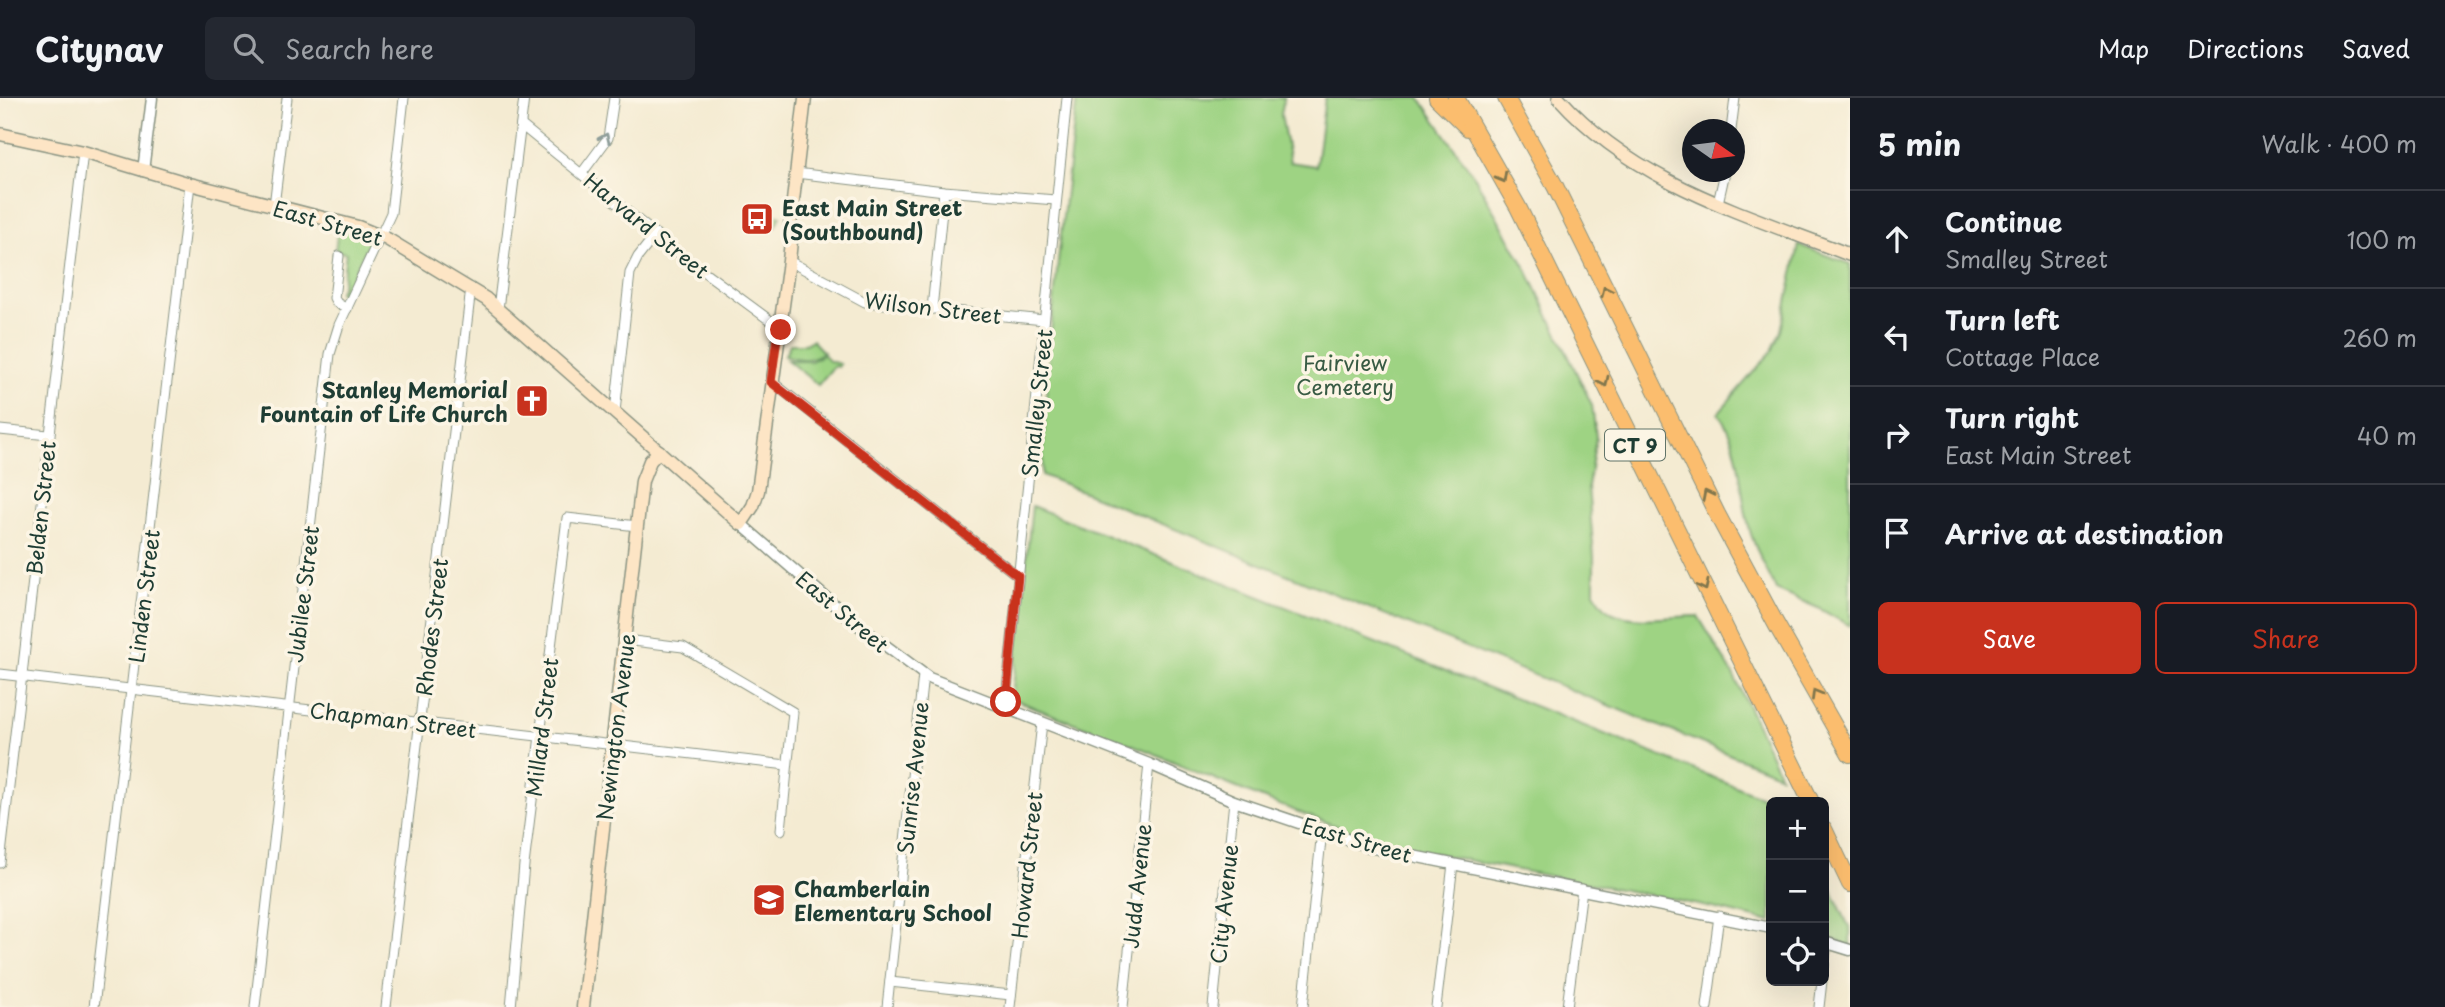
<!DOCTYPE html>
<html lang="en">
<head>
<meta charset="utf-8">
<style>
	body { margin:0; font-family:"Playpen Sans",sans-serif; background:#242831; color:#f1f3f6 }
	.controls { position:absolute; right:21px; bottom:21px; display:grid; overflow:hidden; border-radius:10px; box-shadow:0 7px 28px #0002 }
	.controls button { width:63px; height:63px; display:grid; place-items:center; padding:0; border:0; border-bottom:2px solid #363941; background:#171b24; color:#f1f3f6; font:35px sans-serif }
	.compass { position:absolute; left:1682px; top:21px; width:63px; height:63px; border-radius:50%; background:#171b24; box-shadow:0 7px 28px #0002; rotate:104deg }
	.stop { position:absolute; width:21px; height:21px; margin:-16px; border:5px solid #c8321e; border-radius:50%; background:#fff }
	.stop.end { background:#c8321e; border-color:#fff; box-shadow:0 2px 7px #0008 }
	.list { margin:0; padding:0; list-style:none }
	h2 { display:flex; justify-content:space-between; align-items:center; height:91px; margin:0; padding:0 28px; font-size:30px }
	h2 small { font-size:23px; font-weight:400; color:#9ea1a6 }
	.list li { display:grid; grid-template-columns:46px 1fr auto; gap:21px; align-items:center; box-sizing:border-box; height:98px; padding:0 28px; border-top:2px solid #363941 }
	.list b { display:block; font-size:26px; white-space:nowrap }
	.list p { margin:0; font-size:23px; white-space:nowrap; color:#9ea1a6 }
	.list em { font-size:23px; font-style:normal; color:#9ea1a6 }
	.actions { display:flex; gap:14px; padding:21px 28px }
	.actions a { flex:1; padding:16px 0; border:2px solid #c8321e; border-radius:10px; text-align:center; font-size:24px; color:#c8321e }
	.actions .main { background:#c8321e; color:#fff }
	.icon { flex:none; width:38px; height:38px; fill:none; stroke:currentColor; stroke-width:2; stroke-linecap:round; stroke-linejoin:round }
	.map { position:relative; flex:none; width:1850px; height:909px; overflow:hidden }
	header { display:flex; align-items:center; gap:42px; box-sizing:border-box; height:98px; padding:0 35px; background:#171b24; border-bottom:2px solid #363941 }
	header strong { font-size:33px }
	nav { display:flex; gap:38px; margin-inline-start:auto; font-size:24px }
	.search { width:490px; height:63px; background:#242831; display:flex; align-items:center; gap:18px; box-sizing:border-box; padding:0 24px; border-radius:10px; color:#9ea1a6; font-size:26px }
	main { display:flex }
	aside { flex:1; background:#171b24 }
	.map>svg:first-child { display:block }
	.green { fill:#9ed383; stroke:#5e885c; stroke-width:2 }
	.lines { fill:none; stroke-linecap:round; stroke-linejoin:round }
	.minor-casing { stroke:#8a9483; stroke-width:11 }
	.tertiary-casing { stroke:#8a9483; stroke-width:13 }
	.secondary-casing { stroke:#8a9483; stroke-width:15 }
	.motorway-casing { stroke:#8a9483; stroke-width:18 }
	.minor { stroke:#fff; stroke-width:9 }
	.tertiary { stroke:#fff; stroke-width:10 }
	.secondary { stroke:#fde5c5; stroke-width:12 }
	.motorway { stroke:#fbbd6e; stroke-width:16 }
	.oneway { stroke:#8f9e9a }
	.oneway2 { stroke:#82774e }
	.route { stroke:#c8321e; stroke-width:9 }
	.labels { text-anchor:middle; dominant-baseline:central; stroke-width:7; stroke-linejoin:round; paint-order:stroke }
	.shield { fill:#fcf5e5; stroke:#617469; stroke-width:2 }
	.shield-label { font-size:19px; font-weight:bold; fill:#1f3d34 }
	.poi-label { font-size:21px; font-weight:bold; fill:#1f3d34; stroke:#fcf5e5; text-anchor:start }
	.street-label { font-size:21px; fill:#1f3d34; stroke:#fcf5e5 }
	.park-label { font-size:21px; fill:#385b44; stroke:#fcf5e5 }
</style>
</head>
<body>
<header>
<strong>Citynav</strong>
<div class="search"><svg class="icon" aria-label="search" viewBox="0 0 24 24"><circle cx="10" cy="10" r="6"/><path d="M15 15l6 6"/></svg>Search here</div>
<nav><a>Map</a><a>Directions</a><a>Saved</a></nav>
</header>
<main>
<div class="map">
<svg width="1850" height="909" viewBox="0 0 1850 909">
	<rect width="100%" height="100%" fill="#fcf5e5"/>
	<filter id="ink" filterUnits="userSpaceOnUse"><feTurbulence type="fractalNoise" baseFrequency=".0143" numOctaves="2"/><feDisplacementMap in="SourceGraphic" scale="14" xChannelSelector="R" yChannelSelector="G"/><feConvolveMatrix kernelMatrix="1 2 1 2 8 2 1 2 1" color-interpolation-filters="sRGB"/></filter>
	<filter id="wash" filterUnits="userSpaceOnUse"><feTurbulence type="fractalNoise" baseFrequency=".00686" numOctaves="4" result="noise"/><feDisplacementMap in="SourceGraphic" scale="28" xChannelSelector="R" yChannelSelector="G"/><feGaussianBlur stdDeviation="1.57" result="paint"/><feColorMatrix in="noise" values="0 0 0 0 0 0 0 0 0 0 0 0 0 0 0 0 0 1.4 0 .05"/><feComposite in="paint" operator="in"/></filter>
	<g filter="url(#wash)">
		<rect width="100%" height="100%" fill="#f4ebd2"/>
		<g class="green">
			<path d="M 1077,0 L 1284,0 L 1281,17 L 1290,64 L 1316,68 L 1325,0 L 1420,0 L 1474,78 L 1527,172 L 1592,307 L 1596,339 L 1588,389 L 1594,459 L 1594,494 C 1599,501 1604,511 1613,515 C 1638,526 1671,518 1698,518 L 1733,576 L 1780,677 L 1042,377 C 1046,252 1062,125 1077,0 Z"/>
			<polygon points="769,115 781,118 776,128 768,128 758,133 749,118"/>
			<polygon points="338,130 366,137 370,142 343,199 339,194 342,188 346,155 335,153"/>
			<path d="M 1799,147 L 1850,166 L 1850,528 L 1818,510 L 1776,492 C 1768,474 1757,455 1751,436 C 1738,397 1744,349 1718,315 L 1772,253 L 1781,233 Z"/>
			<path d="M 812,242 L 823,254 C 811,264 798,262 785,257 L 790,246 L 805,246 Z"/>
			<polygon points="824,256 829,263 840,266 838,269 834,268 818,287 787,262 811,263"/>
			<path d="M 1032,408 L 1775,704 L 1771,704 L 1771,824 C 1640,790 1504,774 1372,741 C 1352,735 1332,726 1312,719 C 1262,701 1214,681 1165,660 C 1115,638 1062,623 1012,600 Z"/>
			<polygon points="1824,776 1850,831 1850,848 1824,838"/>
		</g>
	</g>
	<g filter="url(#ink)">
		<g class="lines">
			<defs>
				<g id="minor">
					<polyline points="521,27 676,153 775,226"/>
					<polyline points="1731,32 1735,0"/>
					<polyline points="582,75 608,40 614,0"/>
					<polyline points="796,75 944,93 1056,102"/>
					<polyline points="1718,105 1725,74"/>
					<polyline points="274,108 287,0"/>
					<polyline points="339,158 334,200 337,205 347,211"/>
					<polyline points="789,163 865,204 1044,222"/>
					<polyline points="498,211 524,0"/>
					<polyline points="932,211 944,93"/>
					<polyline points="771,283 1018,478"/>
					<polyline points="615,314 630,175 638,159 656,136"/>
					<polyline points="0,332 48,337"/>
					<polyline points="625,542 683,549 793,614 781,732"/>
					<polyline points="0,576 787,667"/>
					<polyline points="1005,611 1067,0"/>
					<polyline points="0,765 83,54"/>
					<polyline points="1824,869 1827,845"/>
					<polyline points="890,884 1011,897"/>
					<polyline points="94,909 190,86"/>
					<polyline points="255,909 330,256 339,227 391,115 404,0"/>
					<polyline points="386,909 471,190"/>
					<polyline points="511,909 524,767 567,420 637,428"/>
					<polyline points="887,909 923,577"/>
					<polyline points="1010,909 1042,625"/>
					<polyline points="1123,909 1149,666"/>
					<polyline points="1213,909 1234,703"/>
					<polyline points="1303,909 1322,733"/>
					<polyline points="1436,909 1453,766"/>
					<polyline points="1567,909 1582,791"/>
					<polyline points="1707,909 1719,818"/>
					<polyline points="1819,909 1822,883"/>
				</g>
				<g id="tertiary">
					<polyline points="143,73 152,0"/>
					<polyline points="741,426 854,524 929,580 1149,666 1234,703 1373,750 1771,830"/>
					<polyline points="1824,844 1850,852"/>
				</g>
				<g id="secondary">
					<path d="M 1559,0 C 1636,86 1746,116 1850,157"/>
					<polyline points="0,36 83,54 190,86 358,129 387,141 486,201 741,426 753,408 758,393 789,163 791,143 789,137 805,0"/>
					<polyline points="583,909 642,383 650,363 659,353"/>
				</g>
				<g id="motorway">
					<polyline points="1437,0 1468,30"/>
					<polyline points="1456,0 1518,109 1811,704"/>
					<polyline points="1506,0 1555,88 1717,416 1776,526 1850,656"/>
					<polyline points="1824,731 1850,786"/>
				</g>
			</defs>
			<use href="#minor" class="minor-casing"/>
			<use href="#tertiary" class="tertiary-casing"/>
			<use href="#secondary" class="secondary-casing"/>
			<use href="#motorway" class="motorway-casing"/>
			<use href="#minor" class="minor"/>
			<use href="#tertiary" class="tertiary"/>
			<use href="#secondary" class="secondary"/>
			<use href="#motorway" class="motorway"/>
		</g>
		<defs><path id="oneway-chevron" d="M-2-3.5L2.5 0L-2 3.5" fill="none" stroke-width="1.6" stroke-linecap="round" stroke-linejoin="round" transform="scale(1.75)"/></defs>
		<use class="oneway" href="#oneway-chevron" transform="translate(605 40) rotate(-66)"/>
		<g class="oneway2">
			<use href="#oneway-chevron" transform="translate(1502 80) rotate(61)"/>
			<use href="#oneway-chevron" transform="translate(1606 193) rotate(-116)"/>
			<use href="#oneway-chevron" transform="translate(1604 284) rotate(64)"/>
			<use href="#oneway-chevron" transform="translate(1707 397) rotate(-117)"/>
			<use href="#oneway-chevron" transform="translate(1704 488) rotate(64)"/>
			<use href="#oneway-chevron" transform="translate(1816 596) rotate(-120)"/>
		</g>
	</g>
	<g class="lines" filter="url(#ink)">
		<polyline class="route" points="781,232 777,240 771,284 1018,478 1006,604"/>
	</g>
	<defs>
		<symbol id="bus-square" viewBox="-11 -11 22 22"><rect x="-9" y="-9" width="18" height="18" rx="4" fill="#c8321e" stroke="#fcf5e5"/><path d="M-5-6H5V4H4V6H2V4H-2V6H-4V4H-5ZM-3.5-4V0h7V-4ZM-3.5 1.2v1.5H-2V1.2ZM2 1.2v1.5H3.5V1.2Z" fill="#fff"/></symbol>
		<symbol id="church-square" viewBox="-11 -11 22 22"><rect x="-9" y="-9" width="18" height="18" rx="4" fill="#c8321e" stroke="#fcf5e5"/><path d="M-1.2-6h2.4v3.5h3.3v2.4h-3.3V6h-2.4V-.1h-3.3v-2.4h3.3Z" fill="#fff"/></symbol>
		<symbol id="school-square" viewBox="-11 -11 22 22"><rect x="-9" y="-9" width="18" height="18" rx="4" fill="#c8321e" stroke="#fcf5e5"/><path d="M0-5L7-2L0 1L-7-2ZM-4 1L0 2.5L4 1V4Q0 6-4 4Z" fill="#fff"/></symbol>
	</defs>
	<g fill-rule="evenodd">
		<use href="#bus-square" x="738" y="102" width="38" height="38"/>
		<use href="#church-square" x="513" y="284" width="38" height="38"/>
		<use href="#school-square" x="750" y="783" width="38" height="38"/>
	</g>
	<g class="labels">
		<rect class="shield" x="1605" y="331.5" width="60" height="31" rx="5"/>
		<g class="shield-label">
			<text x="1635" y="347">CT 9</text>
		</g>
		<g class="poi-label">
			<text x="782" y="109">East Main Street<tspan x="782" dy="24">(Southbound)</tspan></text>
			<text x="508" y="291" text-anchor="end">Stanley Memorial<tspan x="508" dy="24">Fountain of Life Church</tspan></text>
			<text x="794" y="790">Chamberlain<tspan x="794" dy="24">Elementary School</tspan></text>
		</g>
		<g class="street-label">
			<text transform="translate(328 124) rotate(16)">East Street</text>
			<text transform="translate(647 127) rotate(39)">Harvard Street</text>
			<text transform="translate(933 209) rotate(7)">Wilson Street</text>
			<text transform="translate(1036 305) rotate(-84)">Smalley Street</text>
			<text transform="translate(40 410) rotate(-84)">Belden Street</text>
			<text transform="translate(302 496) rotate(-83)">Jubilee Street</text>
			<text transform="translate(143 498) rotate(-83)">Linden Street</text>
			<text transform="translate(843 513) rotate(40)">East Street</text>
			<text transform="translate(431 529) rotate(-83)">Rhodes Street</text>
			<text transform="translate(393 621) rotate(7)">Chapman Street</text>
			<text transform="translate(541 629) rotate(-83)">Millard Street</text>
			<text transform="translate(615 629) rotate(-83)">Newington Avenue</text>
			<text transform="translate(912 680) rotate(-84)">Sunrise Avenue</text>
			<text transform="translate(1357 741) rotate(16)">East Street</text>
			<text transform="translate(1026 767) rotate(-84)">Howard Street</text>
			<text transform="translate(1136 788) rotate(-84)">Judd Avenue</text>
			<text transform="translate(1223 806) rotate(-84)">City Avenue</text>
		</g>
		<g class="park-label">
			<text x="1345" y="264">Fairview<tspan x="1345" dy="24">Cemetery</tspan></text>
		</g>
	</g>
</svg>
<div class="controls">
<button>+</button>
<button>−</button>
<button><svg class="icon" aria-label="locate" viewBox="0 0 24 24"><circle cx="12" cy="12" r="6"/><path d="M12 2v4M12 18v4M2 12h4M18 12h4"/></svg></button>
</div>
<svg class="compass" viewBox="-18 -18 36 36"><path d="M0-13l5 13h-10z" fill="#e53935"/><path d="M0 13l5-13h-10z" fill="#9ea1a6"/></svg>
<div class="stop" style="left:1006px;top:604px"></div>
<div class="stop end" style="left:781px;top:232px"></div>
</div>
<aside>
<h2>5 min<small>Walk · 400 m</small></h2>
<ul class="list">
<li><svg class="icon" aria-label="ahead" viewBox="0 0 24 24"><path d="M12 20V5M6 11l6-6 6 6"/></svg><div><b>Continue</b><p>Smalley Street</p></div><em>100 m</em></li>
<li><svg class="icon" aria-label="left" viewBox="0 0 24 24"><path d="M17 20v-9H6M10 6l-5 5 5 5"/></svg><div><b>Turn left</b><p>Cottage Place</p></div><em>260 m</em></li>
<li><svg class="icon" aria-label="right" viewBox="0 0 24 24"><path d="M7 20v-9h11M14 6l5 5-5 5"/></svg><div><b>Turn right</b><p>East Main Street</p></div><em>40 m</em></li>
<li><svg class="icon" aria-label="arrive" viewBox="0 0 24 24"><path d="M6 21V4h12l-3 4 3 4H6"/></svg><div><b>Arrive at destination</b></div></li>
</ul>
<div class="actions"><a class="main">Save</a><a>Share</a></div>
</aside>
</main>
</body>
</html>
